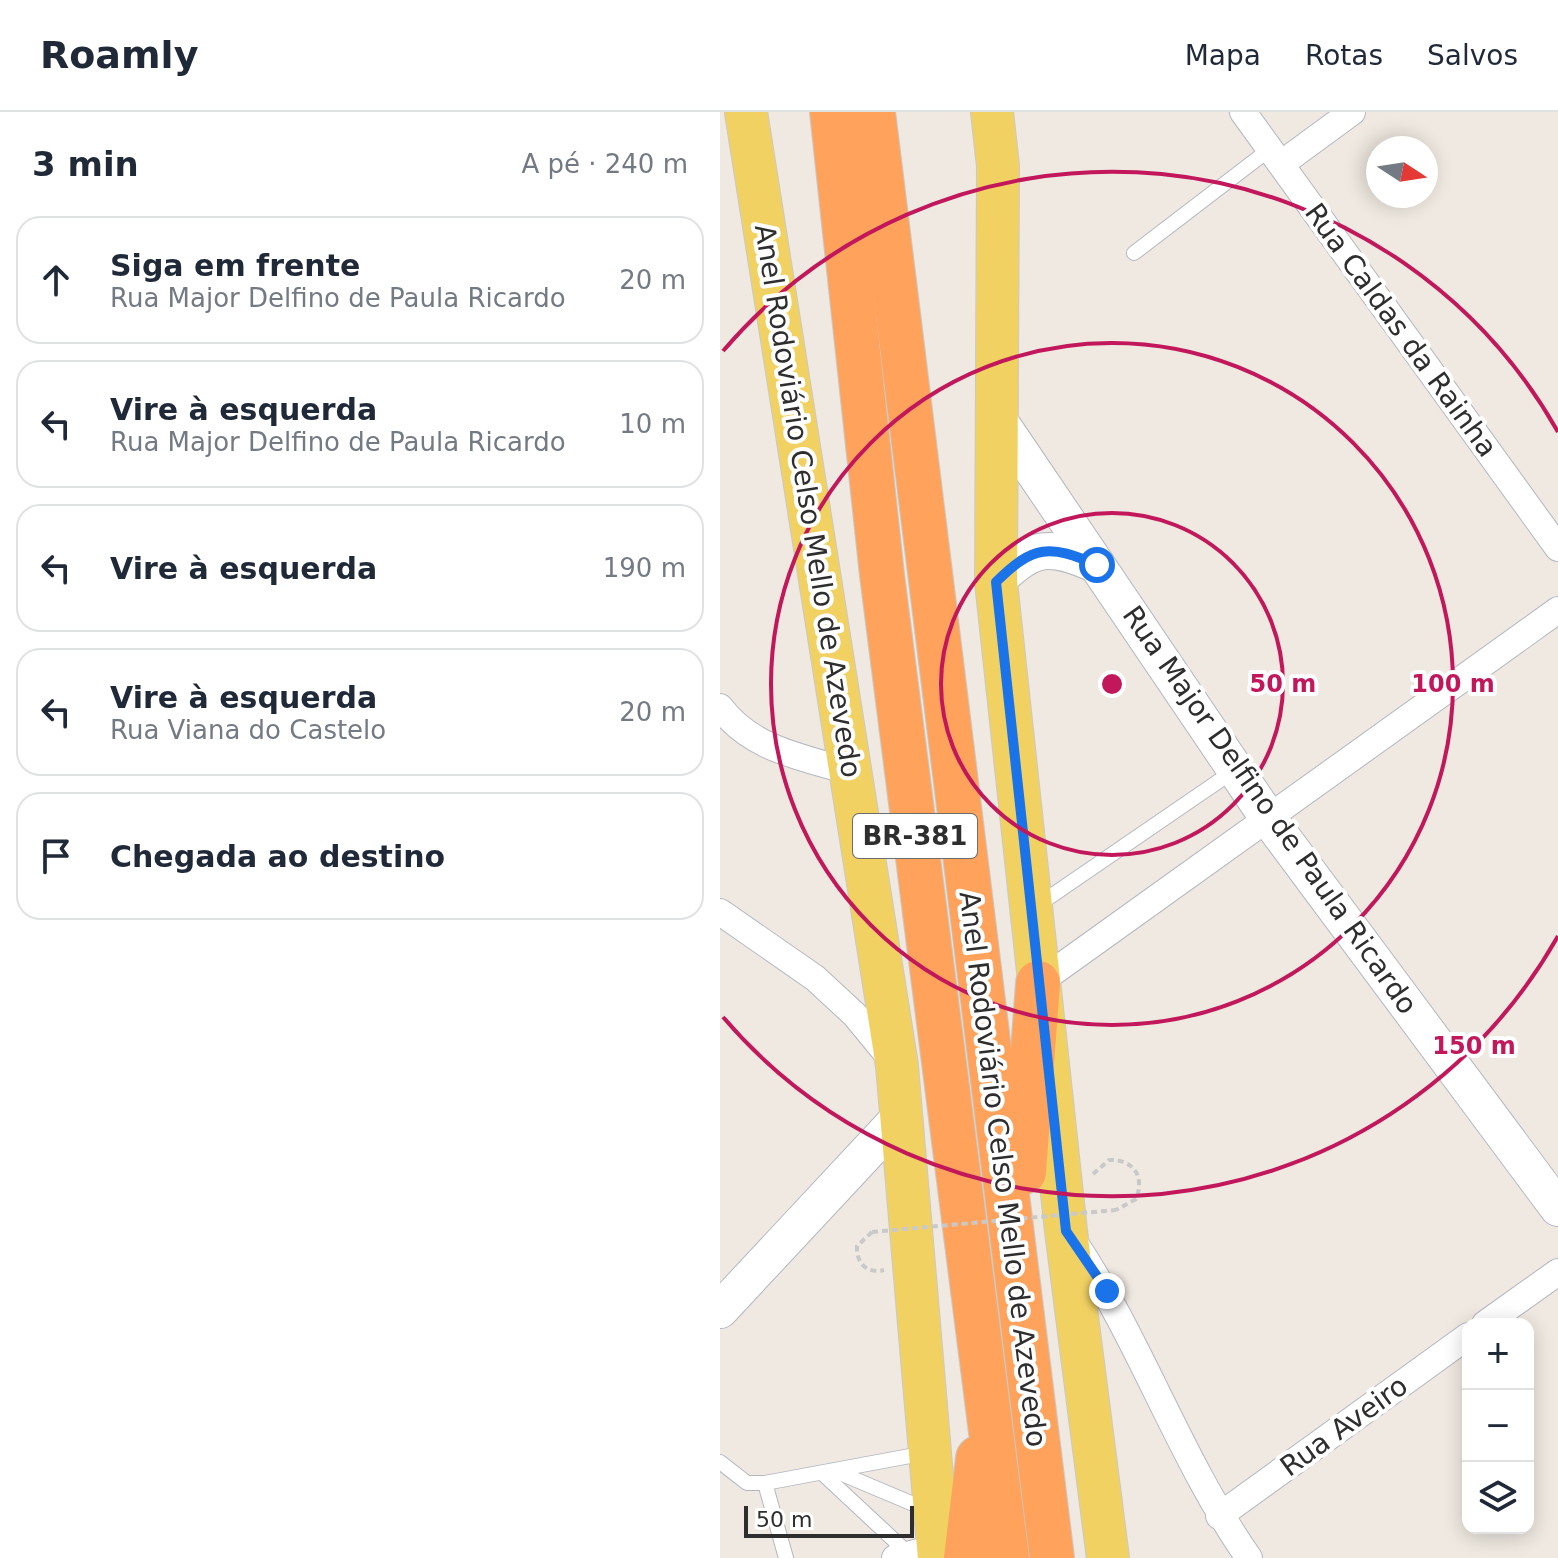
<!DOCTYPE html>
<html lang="pt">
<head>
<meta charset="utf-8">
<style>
	body { margin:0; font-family:"DejaVu Sans",sans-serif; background:#f2f2f3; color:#1f2937 }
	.controls { position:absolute; right:24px; bottom:24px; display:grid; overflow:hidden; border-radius:16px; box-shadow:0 4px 20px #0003 }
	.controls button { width:72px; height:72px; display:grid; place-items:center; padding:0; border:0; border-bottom:2px solid #e0e1e3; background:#fff; color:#1f2937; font:40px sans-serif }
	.compass { position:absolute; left:646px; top:24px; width:72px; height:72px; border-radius:50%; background:#fff; box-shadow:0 4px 20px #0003; rotate:102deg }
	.scale { position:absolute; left:24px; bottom:20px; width:170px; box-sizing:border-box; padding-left:8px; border:4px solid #2e2e2e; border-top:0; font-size:22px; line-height:28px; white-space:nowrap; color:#2e2e2e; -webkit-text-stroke:6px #fff; paint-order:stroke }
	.stop { position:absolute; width:24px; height:24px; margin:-18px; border:6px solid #1a73e8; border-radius:50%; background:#fff }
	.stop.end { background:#1a73e8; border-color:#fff; box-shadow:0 2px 8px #0008 }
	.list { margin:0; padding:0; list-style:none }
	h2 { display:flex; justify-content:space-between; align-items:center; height:104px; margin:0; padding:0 32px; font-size:34px }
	h2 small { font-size:26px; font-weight:400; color:#747a83 }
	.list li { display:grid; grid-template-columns:52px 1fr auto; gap:24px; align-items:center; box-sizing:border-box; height:128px; margin:0 16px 16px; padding:0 16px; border:2px solid #e0e1e3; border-radius:24px }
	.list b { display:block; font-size:30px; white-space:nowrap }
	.list p { margin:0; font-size:26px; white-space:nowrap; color:#747a83 }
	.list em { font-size:26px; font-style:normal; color:#747a83 }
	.icon { flex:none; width:44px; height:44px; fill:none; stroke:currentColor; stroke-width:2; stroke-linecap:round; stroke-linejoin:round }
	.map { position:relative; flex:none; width:838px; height:1446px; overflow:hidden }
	header { display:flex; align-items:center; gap:48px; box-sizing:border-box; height:112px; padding:0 40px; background:#fff; border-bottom:2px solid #e0e1e3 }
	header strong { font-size:38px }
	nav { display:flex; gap:44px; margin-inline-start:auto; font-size:28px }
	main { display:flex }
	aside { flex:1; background:#fff }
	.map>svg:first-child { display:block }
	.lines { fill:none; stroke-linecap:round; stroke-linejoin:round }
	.lane-casing { stroke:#b4b7c1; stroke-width:16 }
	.street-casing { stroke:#b4b7c1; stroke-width:28 }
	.secondary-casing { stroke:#b4b7c1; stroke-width:38 }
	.primary-casing { stroke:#c9c9c9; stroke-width:44 }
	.highway-casing { stroke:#c9c9c9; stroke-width:46 }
	.path { stroke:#c9c9c9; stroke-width:4; stroke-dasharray:6 4; stroke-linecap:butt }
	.lane { stroke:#fff; stroke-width:14 }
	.street { stroke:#fff; stroke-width:26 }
	.secondary { stroke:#fff; stroke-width:36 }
	.primary { stroke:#f2d163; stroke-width:42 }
	.highway { stroke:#ffa35c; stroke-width:44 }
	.path-bridge { stroke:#c9c9c9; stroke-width:4; stroke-dasharray:6 4; stroke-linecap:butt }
	.route { stroke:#1a73e8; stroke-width:10 }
	.ring { fill:none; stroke:#c2185b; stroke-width:4 }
	.labels { text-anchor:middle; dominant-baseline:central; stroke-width:8; stroke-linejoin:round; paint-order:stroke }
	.shield { fill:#fff; stroke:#6d6d6d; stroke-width:2 }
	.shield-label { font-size:26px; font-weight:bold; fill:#2e2e2e }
	.street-label { font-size:28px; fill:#2e2e2e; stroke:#fff }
	.centre { fill:#c2185b; stroke:#fff; stroke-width:4 }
	.ring-label { font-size:24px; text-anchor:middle; font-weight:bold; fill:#c2185b; stroke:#fff; stroke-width:8; stroke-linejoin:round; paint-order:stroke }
</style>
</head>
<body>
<header>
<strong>Roamly</strong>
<nav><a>Mapa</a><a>Rotas</a><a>Salvos</a></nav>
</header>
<main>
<aside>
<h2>3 min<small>A pé · 240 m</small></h2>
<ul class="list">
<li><svg class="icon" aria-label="ahead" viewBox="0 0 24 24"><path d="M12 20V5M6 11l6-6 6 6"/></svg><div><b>Siga em frente</b><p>Rua Major Delfino de Paula Ricardo</p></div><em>20 m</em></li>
<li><svg class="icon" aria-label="left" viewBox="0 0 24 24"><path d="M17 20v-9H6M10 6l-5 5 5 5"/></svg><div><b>Vire à esquerda</b><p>Rua Major Delfino de Paula Ricardo</p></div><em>10 m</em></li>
<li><svg class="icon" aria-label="left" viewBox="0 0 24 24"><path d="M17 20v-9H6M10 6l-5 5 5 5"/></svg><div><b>Vire à esquerda</b></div><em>190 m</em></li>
<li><svg class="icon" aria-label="left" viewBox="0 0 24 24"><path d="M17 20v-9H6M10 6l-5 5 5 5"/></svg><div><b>Vire à esquerda</b><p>Rua Viana do Castelo</p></div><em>20 m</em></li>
<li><svg class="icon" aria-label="arrive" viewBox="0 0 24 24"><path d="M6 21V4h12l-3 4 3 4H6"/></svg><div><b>Chegada ao destino</b></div></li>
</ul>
</aside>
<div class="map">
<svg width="838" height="1446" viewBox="0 0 838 1446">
	<rect width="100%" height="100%" fill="#efe9e1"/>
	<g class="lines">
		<defs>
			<g id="lane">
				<polyline points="414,141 550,37"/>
				<polyline points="318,793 515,658"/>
				<polyline points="0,1350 27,1371 45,1371 206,1341"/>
				<polyline points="115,1359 210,1399"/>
				<polyline points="102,1361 190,1443"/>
				<polyline points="45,1371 66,1446"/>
			</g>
			<g id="street">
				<polyline points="523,0 838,436"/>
				<polyline points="561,52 632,0"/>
				<path d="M 0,595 C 32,638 83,645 131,660"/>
				<polyline points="0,800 95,866 135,903 172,948"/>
				<polyline points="318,871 838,498"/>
				<path d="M 353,1128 C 421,1229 459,1346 529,1446"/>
				<polyline points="765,1212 838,1160"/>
				<polyline points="499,1404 748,1224"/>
				<polyline points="175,1446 218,1435"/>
			</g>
			<g id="secondary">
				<polyline points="274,301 548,706 838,1096"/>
				<path d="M 276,470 C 313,432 330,432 377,453"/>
				<polyline points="0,1198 181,1004"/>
			</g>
			<g id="primary">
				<polyline points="26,0 177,954 219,1446"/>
				<polyline points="272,0 278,54 276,470 346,1119 388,1446"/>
			</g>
			<g id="highway">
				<polyline points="112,0 162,463 287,1446"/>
				<polyline points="153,0 332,1446"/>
				<polyline points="304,1060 318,871"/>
				<polyline points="246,1446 258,1346"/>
			</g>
		</defs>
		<use href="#lane" class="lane-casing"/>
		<use href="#street" class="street-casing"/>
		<use href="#secondary" class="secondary-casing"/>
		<use href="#primary" class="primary-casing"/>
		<use href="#highway" class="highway-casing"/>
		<g class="path">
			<path d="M 373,1062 L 389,1048 C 414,1047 425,1065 416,1087 L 396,1098"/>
			<path d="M 152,1120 L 137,1134 C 136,1152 148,1162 164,1158"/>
		</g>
		<use href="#lane" class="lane"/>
		<use href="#street" class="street"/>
		<use href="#secondary" class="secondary"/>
		<use href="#primary" class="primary"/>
		<use href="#highway" class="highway"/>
		<polyline class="path-bridge" points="152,1120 396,1098"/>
	</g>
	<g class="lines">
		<path class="route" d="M 377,453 C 330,432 313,433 276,470 L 346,1119 L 387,1179"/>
	</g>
	<g class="ring">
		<circle cx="392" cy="572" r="171"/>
		<circle cx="392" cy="572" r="341"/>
		<path d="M838 824A512 512 0 0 1 3 905M3 239A512 512 0 0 1 838 320"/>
	</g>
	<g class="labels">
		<rect class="shield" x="133" y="702" width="124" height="44" rx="6"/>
		<g class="shield-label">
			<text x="195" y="724">BR-381</text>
		</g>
		<g class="street-label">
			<text transform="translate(681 218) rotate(54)">Rua Caldas da Rainha</text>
			<text transform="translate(88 389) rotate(81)">Anel Rodoviário Celso Mello de Azevedo</text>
			<text transform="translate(550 698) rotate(55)">Rua Major Delfino de Paula Ricardo</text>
			<text transform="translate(283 1057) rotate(83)">Anel Rodoviário Celso Mello de Azevedo</text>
			<text transform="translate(624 1314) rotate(-36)">Rua Aveiro</text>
		</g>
	</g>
	<circle cx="392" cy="572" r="12" class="centre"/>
	<g class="ring-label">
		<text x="563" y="580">50 m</text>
		<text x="733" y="580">100 m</text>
		<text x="754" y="942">150 m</text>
	</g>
</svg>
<div class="controls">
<button>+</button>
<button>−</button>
<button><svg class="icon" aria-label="layers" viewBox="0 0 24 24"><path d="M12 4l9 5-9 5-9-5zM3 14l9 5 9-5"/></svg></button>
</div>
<svg class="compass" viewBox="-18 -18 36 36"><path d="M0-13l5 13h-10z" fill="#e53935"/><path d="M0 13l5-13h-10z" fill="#747a83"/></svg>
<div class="scale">50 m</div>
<div class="stop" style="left:377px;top:453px"></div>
<div class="stop end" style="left:387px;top:1179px"></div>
</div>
</main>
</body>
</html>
